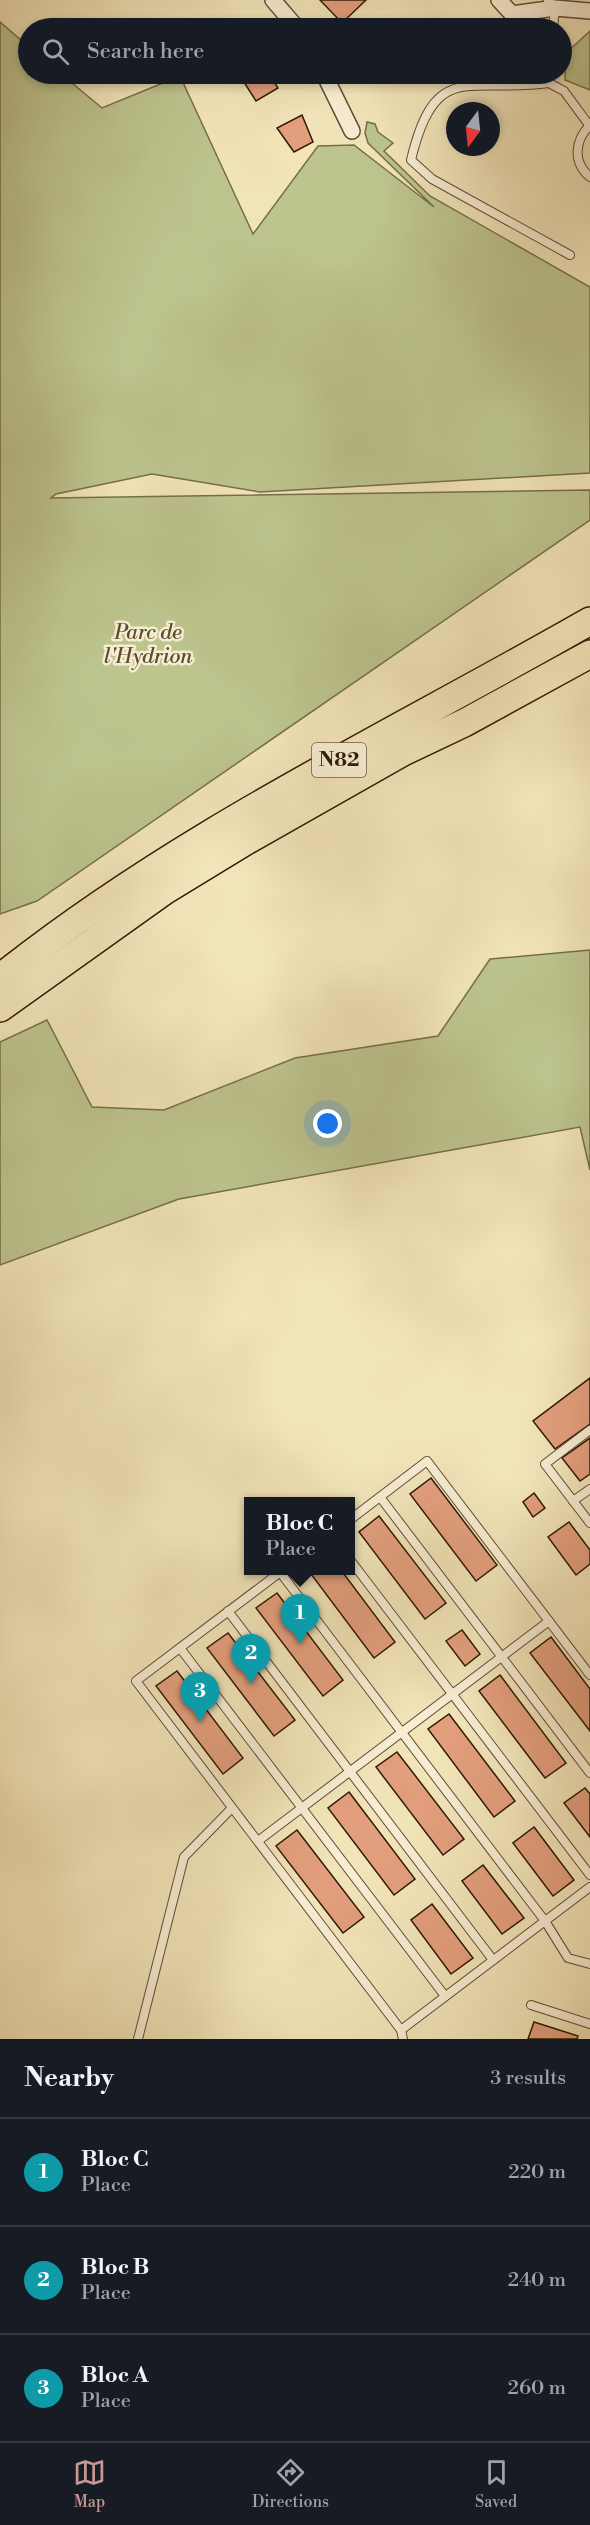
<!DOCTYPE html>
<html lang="en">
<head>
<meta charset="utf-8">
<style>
	body { margin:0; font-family:"Libre Bodoni",serif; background:#242831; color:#f1f3f6 }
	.compass { position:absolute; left:446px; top:102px; width:54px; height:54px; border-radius:50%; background:#171b24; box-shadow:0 3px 9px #0003; rotate:195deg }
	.you { position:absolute; left:328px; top:1124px; width:21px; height:21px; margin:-15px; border:4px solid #fff; border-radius:50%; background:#1a73e8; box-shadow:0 0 0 9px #1a73e833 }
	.badge { display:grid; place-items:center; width:39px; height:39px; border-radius:50%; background:#c59692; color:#fff; font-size:20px; font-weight:700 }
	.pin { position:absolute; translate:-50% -50px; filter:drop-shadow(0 2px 3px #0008) }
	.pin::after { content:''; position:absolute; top:32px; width:21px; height:18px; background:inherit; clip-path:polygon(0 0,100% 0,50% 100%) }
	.popup { position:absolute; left:244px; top:1497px; width:111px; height:78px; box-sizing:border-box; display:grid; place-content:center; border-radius:0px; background:#171b24; filter:drop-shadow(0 2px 4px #0005); font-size:20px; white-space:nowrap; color:#9ea1a6 }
	.popup b { font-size:22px; color:#f1f3f6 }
	.popup::after { content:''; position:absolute; left:50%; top:100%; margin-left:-12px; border:12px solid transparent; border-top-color:#171b24 }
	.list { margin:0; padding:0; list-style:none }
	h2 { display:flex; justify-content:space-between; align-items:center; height:78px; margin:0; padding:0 24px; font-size:26px }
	h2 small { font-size:20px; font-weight:400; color:#9ea1a6 }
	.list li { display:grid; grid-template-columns:39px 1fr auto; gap:18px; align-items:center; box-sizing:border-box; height:108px; padding:0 24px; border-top:2px solid #363941 }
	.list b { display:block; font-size:22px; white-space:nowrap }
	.list p { margin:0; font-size:20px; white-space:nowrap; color:#9ea1a6 }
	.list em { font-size:20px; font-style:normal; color:#9ea1a6 }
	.icon { flex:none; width:33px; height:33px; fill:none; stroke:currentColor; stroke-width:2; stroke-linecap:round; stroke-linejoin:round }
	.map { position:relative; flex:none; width:590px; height:2039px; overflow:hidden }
	.search { position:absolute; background:#171b24; box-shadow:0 3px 9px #0003; left:18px; right:18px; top:18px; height:66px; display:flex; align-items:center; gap:15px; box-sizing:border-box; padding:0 21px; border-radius:33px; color:#9ea1a6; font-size:22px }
	.sheet { height:402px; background:#171b24 }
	nav { display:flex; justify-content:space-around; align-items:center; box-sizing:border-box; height:84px; border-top:2px solid #363941; background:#171b24; font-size:16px; color:#9ea1a6 }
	nav a { display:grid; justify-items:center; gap:3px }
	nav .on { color:#c59692 }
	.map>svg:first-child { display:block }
	.green { fill:#bdc48e; stroke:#766e4a; stroke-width:1.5 }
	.building { fill:#e39f7d; stroke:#2e1906; stroke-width:1.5 }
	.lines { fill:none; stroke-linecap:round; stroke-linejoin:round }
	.lane-casing { stroke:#5f4c33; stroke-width:10 }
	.street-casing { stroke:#5f4c33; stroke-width:18 }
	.highway-casing { stroke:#2e1906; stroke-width:30 }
	.lane { stroke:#f7edd2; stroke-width:8 }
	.street { stroke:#f7edd2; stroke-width:15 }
	.highway { stroke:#f2e4b9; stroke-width:27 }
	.labels { text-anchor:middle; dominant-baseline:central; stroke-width:5; stroke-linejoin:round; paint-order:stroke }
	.shield { fill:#f7edd2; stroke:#6a5943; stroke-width:1.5 }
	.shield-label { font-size:20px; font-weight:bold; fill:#2e1906 }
	.park-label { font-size:21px; font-style:italic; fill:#594c2f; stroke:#f7edd2 }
</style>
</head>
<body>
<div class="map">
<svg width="590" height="2039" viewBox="0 0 590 2039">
	<rect width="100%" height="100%" fill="#f2e4b9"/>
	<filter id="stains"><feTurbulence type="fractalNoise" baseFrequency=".00333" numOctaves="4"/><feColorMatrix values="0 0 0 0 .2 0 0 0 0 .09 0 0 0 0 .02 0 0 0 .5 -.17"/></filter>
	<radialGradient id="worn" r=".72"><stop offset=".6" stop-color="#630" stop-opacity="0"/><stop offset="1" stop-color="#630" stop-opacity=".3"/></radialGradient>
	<g class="green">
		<polygon points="0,22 28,46 28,74 61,74 102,108 180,76 253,234 318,146 354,145 434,207 368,143 365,133 367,122 375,124 378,132 393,143 384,151 430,196 590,287 590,473 260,492 152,474 56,494 51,498 590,490 590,520 37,901 0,914"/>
		<polygon points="590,31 590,90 565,80 565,54"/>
		<polygon points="590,950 590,1170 580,1127 179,1199 0,1265 0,1042 47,1020 92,1107 164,1110 295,1058 438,1036 490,959"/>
	</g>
	<g class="building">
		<polygon points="320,0 366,0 342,23"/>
		<polygon points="251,74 269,74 278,88 256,101 242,79"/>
		<polygon points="302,115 313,142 294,152 277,128"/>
		<polygon points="590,1378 590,1424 555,1449 533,1421"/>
		<polygon points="590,1438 590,1474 580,1481 562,1458"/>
		<polygon points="431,1478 497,1565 476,1581 410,1494"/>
		<polygon points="534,1493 545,1508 533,1517 523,1502"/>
		<polygon points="379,1516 446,1603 425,1619 359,1532"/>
		<polygon points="569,1522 590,1550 590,1564 576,1575 548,1537"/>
		<polygon points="308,1570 341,1570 395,1642 374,1658"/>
		<polygon points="277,1593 343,1680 323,1696 256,1608"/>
		<polygon points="462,1630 480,1654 465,1666 446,1641"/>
		<polygon points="228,1633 295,1720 274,1736 207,1648"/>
		<polygon points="551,1637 590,1689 590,1731 530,1653"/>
		<polygon points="177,1671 243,1758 223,1774 156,1686"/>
		<polygon points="500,1675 566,1763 545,1778 479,1691"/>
		<polygon points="449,1714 515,1801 494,1817 428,1729"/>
		<polygon points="397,1752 464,1839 443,1855 376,1767"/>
		<polygon points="585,1788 590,1794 590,1837 564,1803"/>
		<polygon points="349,1792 415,1879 394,1895 328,1808"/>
		<polygon points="534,1827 574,1880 553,1896 513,1843"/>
		<polygon points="297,1830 364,1917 343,1933 276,1846"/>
		<polygon points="483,1865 524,1918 502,1934 462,1881"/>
		<polygon points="432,1904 473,1958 451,1974 411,1920"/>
		<polygon points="534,2022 578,2036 577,2039 528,2039"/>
	</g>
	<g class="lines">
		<defs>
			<g id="lane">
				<polyline points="548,0 555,8 553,28"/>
				<polyline points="549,74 549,83 564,91 589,125"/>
				<path d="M 549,83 C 468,94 435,59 411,160 L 432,179 L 570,255"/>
				<path d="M 590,125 C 575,140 572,162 590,177"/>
				<polyline points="590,1430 545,1464 590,1523"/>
				<polyline points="380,1497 590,1773"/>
				<polyline points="573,1501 590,1489"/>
				<polyline points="351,1519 427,1461 590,1675"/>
				<polyline points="351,1561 590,1875"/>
				<polyline points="283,1570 136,1681 401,2030 590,1887"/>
				<polyline points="280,1572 545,1921 568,1958 590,1964"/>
				<polyline points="228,1611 493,1960"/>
				<polyline points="180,1648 445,1996"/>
				<polyline points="258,1841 549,1621"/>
				<polyline points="531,2005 590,2024"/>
				<polyline points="401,2030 403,2039"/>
				<polyline points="138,2039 184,1857 232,1808"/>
			</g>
			<g id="street">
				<polyline points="273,0 297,28"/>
				<polyline points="499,0 512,14 555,8 590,11"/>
				<polyline points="324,74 352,131"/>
			</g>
			<g id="highway">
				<path d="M 0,978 C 180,834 391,735 590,621"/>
				<polyline points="0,1008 164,891 246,841 403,752 464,723 590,654"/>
			</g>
		</defs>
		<use href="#lane" class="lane-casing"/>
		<use href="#street" class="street-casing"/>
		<use href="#highway" class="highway-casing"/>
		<use href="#lane" class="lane"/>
		<use href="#street" class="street"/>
		<use href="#highway" class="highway"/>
	</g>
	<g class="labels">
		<rect class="shield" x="312" y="743" width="54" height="34" rx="4.5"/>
		<g class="shield-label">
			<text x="339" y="760">N82</text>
		</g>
		<g class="park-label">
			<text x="148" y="633">Parc de<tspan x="148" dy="24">l'Hydrion</tspan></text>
		</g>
	</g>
	<rect width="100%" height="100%" filter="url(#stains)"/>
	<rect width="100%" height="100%" fill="url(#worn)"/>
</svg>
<svg class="compass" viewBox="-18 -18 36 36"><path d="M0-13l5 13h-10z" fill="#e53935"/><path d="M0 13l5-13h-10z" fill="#9ea1a6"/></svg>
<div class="you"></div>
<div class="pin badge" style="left:300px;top:1644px;background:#0f9aa8">1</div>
<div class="popup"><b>Bloc C</b>Place</div>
<div class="pin badge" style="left:251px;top:1684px;background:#0f9aa8">2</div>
<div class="pin badge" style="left:200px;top:1722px;background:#0f9aa8">3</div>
<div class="search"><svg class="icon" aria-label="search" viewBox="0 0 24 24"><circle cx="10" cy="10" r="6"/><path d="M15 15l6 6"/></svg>Search here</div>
</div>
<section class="sheet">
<h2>Nearby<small>3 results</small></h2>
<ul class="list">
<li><span class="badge" style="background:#0f9aa8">1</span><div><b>Bloc C</b><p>Place</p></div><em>220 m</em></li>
<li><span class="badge" style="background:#0f9aa8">2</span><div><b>Bloc B</b><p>Place</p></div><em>240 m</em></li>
<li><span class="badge" style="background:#0f9aa8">3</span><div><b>Bloc A</b><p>Place</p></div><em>260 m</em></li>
</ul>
</section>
<nav>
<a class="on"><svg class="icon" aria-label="map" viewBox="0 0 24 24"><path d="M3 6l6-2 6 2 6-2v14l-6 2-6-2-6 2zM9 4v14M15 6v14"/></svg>Map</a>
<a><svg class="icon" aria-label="directions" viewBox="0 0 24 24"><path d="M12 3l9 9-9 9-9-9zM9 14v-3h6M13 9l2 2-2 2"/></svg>Directions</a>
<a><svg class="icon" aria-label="saved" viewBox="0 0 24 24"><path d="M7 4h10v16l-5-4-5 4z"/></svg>Saved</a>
</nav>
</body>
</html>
